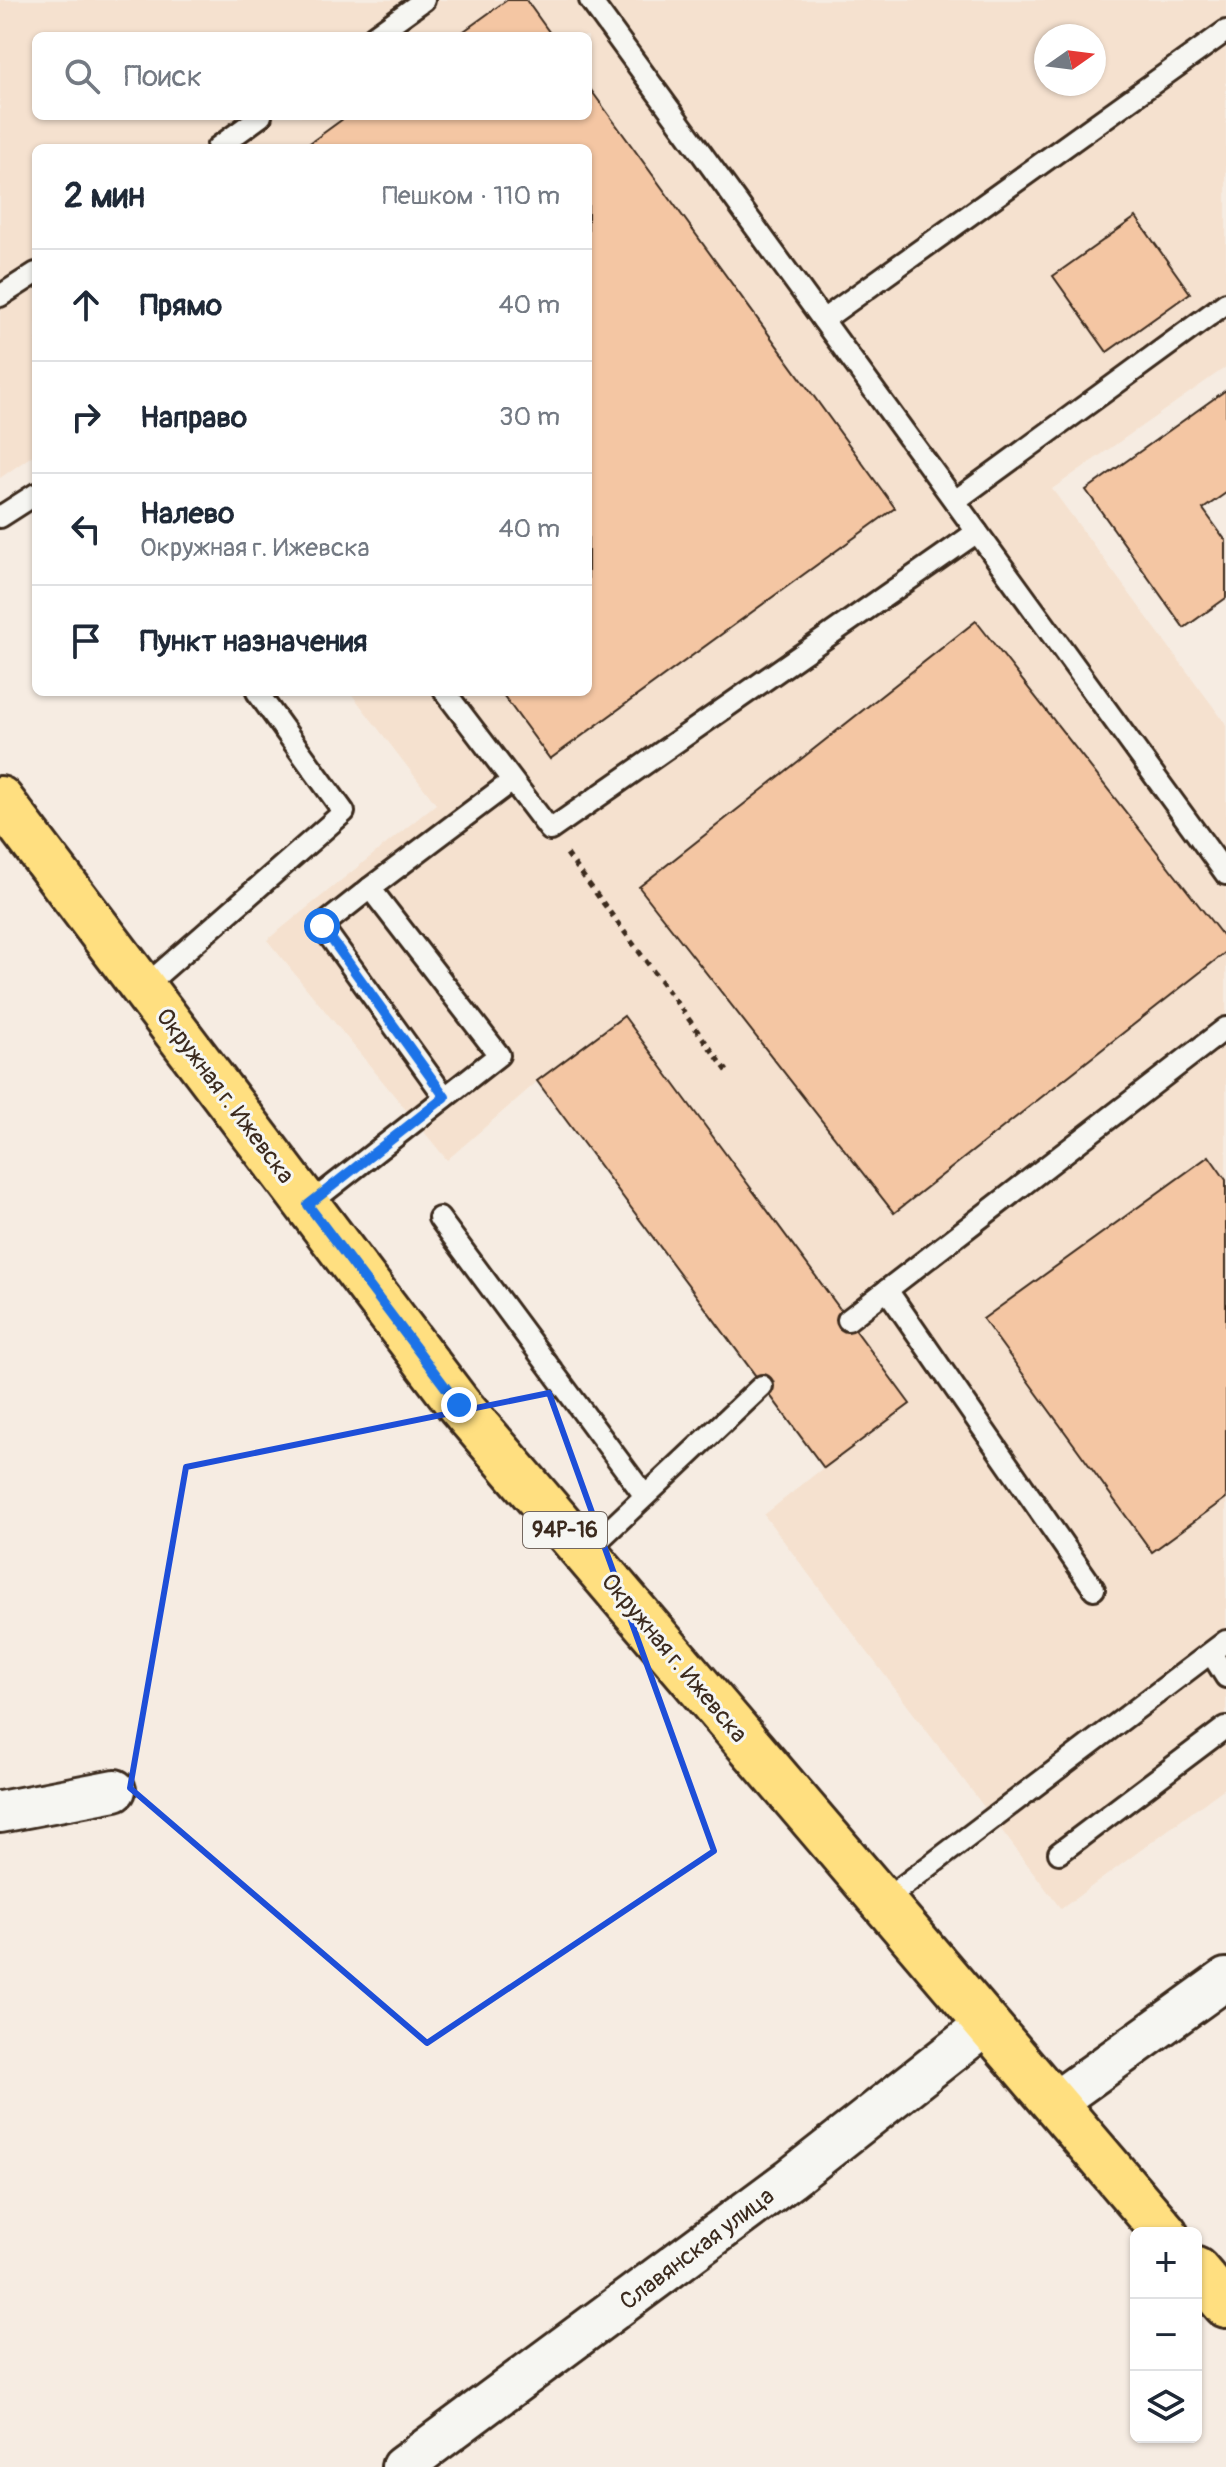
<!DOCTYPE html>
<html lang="ru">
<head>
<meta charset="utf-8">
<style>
	body { margin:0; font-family:Pangolin,sans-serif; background:#f6f6f7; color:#1f2937 }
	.controls { position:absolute; right:24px; bottom:24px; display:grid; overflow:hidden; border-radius:12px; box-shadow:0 2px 6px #0004 }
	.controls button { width:72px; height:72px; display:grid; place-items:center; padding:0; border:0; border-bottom:2px solid #e0e1e3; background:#fff; color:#1f2937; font:40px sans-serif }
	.compass { position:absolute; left:1034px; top:24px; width:72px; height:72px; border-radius:50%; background:#fff; box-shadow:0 2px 6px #0004; rotate:76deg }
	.stop { position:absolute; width:24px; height:24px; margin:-18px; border:6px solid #1a73e8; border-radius:50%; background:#fff }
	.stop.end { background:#1a73e8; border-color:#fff; box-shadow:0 2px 8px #0008 }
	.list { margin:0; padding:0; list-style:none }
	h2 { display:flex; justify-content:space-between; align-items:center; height:104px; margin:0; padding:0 32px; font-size:34px }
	h2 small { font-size:26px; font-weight:400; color:#747a83 }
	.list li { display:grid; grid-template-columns:52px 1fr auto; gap:24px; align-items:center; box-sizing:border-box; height:112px; padding:0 32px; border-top:2px solid #e0e1e3 }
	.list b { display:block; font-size:30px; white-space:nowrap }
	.list p { margin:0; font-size:26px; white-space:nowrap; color:#747a83 }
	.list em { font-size:26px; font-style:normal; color:#747a83 }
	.icon { flex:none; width:44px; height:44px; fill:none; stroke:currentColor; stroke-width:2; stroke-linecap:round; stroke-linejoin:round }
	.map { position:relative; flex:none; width:1226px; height:2467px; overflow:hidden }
	.search { position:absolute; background:#fff; box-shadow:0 2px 6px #0004; left:32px; top:32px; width:560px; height:88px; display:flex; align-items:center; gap:20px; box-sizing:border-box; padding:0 28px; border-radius:12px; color:#747a83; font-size:30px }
	.panel { position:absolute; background:#fff; box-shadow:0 2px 6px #0004; left:32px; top:144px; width:560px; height:552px; border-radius:12px }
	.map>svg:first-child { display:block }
	.built { fill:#f5e1cf; fill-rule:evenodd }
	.building { fill:#f4c6a3; stroke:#3b2a1e; stroke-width:2 }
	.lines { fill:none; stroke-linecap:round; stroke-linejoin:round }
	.lane-casing { stroke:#3b2a1e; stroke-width:26 }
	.street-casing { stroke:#3b2a1e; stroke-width:46 }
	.primary-casing { stroke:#3b2a1e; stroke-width:50 }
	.path { stroke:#3b2a1e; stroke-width:5; stroke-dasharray:6 6; stroke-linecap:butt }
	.lane { stroke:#f6f6f2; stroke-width:20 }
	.street { stroke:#f6f6f2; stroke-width:40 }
	.primary { stroke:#ffdf80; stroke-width:44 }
	.route { stroke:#1a73e8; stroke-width:10 }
	.marked { fill:none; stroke:#1d4ed8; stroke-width:6; stroke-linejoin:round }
	.labels { text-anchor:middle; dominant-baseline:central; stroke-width:6; stroke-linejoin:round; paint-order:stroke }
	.shield { fill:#f6f6f2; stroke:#73675e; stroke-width:2 }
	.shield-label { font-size:22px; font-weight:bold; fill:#3b2a1e }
	.street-label { font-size:24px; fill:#3b2a1e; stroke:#f6f6f2 }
</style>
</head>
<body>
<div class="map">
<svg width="1226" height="2467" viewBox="0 0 1226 2467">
	<rect width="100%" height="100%" fill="#f6ece2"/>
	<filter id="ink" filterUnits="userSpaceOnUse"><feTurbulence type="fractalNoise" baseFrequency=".0125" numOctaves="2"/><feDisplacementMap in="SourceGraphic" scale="16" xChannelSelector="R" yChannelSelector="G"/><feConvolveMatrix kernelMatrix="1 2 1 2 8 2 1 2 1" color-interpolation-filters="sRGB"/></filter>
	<g filter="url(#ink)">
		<path class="built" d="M 0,0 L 1226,0 L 1226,367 L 1052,489 L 1226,724 L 1226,1787 L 1061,1909 L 764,1515 L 823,1468 L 538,1081 L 447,1160 L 267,940 L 436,804 L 350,692 L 588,692 L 588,148 L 36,148 L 36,453 L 0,478 ZM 36,36 L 588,36 L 588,116 L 36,116 ZM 1046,36 L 1094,36 L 1094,84 L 1046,84 Z"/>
		<g class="building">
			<polygon points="507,0 526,0 552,36 457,36"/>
			<polygon points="588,86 895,508 550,759 501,692 588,692 588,148 303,148 347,116 588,116"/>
			<polygon points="1136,217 1190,293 1107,352 1053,276"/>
			<polygon points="1226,390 1226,493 1203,509 1226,541 1226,598 1184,628 1086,490"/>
			<polygon points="976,621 1226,940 1226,952 894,1213 639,887"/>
			<polygon points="624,1016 910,1404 824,1468 537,1081"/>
			<polygon points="1209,1156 1226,1180 1226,1498 1152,1552 983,1319"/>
		</g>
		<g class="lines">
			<defs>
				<g id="lane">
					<polyline points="590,0 1226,874"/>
					<polyline points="374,36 424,0"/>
					<polyline points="217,148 261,116"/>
					<polyline points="0,296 36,273"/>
					<polyline points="823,320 1226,31"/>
					<polyline points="955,501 1226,303"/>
					<polyline points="0,517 36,494"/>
					<polyline points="445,692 550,830 977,532"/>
					<polyline points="370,888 322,926 445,1097"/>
					<polyline points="143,988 344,812 257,692"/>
					<polyline points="308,1205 499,1055 370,888 512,781"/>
					<polyline points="439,1218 645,1496"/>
					<polyline points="887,1290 1094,1589"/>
					<polyline points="848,1320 1226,1028"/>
					<polyline points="585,1553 762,1386"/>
					<polyline points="1211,1653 1226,1677"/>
					<polyline points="1059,1853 1226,1727"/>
					<polyline points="882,1902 1226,1641"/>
				</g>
				<g id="street">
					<polyline points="0,1812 115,1790"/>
					<polyline points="1054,2103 1226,1979"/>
					<polyline points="402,2467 790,2179 987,2024"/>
				</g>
				<g id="primary">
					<polyline points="0,799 459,1405 1165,2233"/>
					<polyline points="1196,2270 1226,2305"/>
				</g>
			</defs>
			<use href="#lane" class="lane-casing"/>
			<use href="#street" class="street-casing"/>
			<use href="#primary" class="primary-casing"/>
			<polyline class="path" points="567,854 727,1071"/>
			<use href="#lane" class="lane"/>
			<use href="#street" class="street"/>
			<use href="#primary" class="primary"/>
		</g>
	</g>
	<g class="lines" filter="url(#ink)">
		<polyline class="route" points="322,926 445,1097 308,1205 459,1405"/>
	</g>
	<path class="marked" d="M 549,1393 L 714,1851 L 427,2043 L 130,1788 L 186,1467 Z"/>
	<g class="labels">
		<rect class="shield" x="523" y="1512" width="84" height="36" rx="6"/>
		<g class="shield-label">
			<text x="565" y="1530">94Р-16</text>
		</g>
		<g class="street-label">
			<text transform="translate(225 1096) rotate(53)">Окружная г. Ижевска</text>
			<text transform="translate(674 1658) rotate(50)">Окружная г. Ижевска</text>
			<text transform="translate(697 2249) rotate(-37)">Славянская улица</text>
		</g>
	</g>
</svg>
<div class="controls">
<button>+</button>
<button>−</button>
<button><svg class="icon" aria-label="layers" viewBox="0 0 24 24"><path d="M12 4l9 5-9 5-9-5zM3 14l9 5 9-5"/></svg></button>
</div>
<svg class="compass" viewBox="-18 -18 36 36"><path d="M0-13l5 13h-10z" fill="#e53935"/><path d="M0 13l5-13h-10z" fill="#747a83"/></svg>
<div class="stop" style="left:322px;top:926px"></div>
<div class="stop end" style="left:459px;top:1405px"></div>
<div class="search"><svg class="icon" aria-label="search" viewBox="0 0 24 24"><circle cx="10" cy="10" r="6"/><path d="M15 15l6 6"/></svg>Поиск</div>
<section class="panel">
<h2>2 мин<small>Пешком · 110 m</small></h2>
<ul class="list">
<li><svg class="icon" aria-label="ahead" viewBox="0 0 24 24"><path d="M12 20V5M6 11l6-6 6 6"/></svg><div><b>Прямо</b></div><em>40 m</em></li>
<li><svg class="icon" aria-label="right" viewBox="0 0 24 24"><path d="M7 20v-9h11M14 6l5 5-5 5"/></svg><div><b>Направо</b></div><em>30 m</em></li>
<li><svg class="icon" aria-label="left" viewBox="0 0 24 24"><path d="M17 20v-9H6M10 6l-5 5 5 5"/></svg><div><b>Налево</b><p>Окружная г. Ижевска</p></div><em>40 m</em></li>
<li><svg class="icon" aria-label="arrive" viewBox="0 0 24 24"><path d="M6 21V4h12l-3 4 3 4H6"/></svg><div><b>Пункт назначения</b></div></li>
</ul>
</section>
</div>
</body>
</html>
